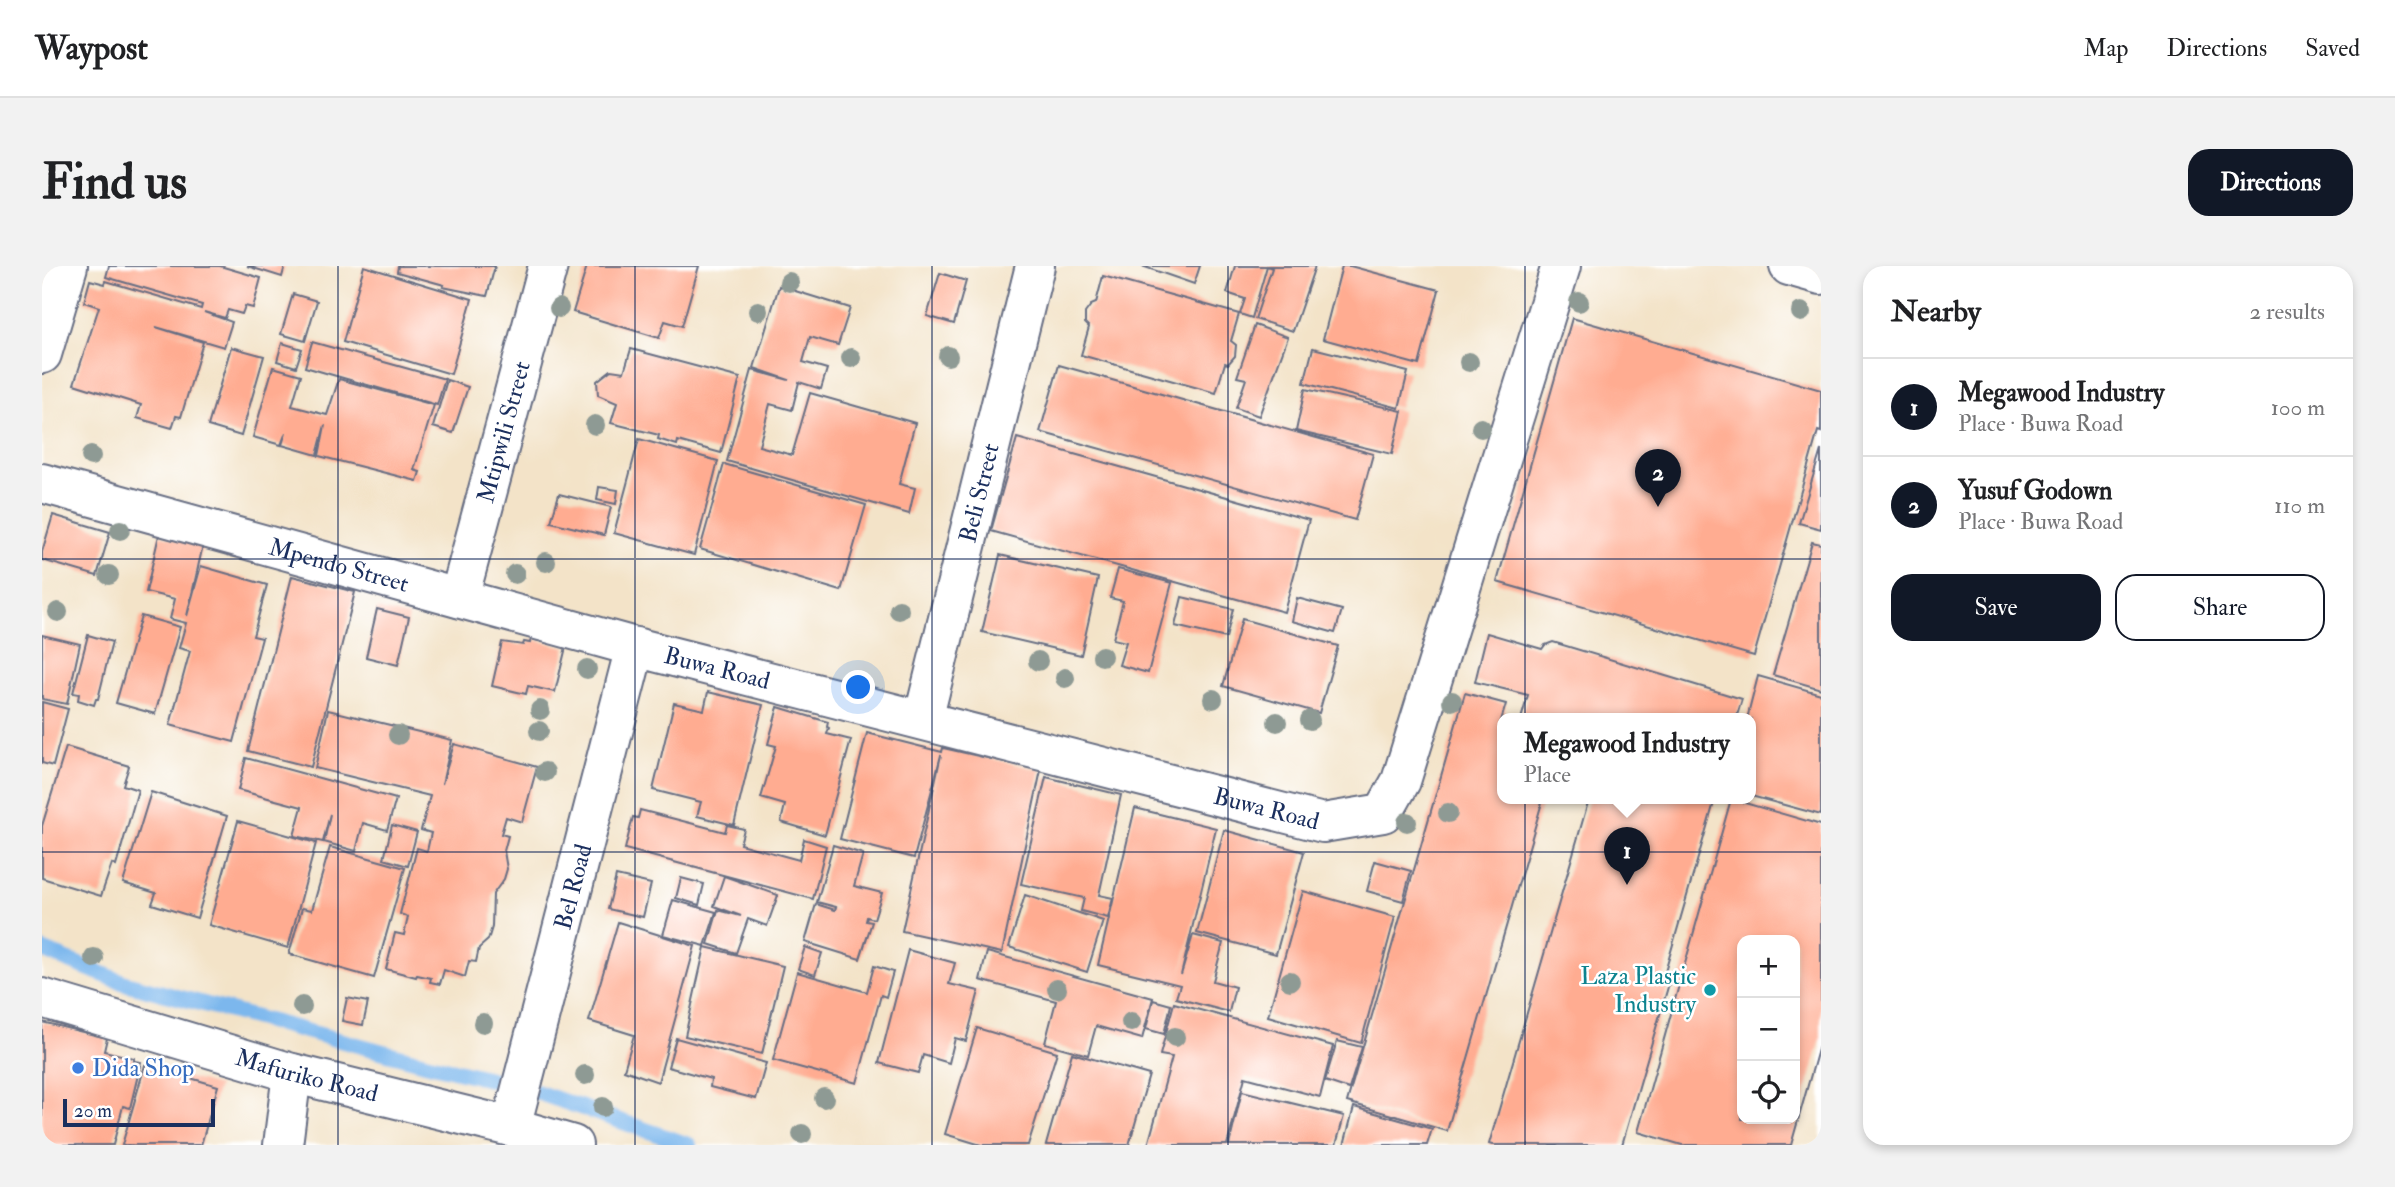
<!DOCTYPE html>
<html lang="en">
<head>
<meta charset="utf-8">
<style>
	body { margin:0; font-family:"IM FELL Double Pica",serif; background:#f2f2f2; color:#202124 }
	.controls { position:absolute; right:21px; bottom:21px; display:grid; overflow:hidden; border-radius:14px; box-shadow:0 4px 10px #0003 }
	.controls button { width:63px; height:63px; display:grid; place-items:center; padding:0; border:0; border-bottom:2px solid #e0e0e0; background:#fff; color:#202124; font:35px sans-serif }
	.scale { position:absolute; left:21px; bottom:18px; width:152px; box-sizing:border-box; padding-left:7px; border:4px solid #1b2f5e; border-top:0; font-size:19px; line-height:24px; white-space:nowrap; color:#1b2f5e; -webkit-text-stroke:5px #fff; paint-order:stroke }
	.you { position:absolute; left:817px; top:422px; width:24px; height:24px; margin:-18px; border:5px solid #fff; border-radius:50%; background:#1a73e8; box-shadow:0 0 0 10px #1a73e833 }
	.badge { display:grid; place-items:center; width:46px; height:46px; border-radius:50%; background:#111827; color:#fff; font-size:23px; font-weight:700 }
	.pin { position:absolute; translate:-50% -58px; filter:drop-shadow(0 2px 4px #0008) }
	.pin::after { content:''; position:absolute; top:37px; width:24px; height:21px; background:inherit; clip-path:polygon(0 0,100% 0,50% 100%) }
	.popup { position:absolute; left:1455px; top:447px; width:259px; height:91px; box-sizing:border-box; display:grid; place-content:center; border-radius:14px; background:#fff; filter:drop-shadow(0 2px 5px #0005); font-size:23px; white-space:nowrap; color:#757577 }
	.popup b { font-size:26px; color:#202124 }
	.popup::after { content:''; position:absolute; left:50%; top:100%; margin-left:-14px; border:14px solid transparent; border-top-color:#fff }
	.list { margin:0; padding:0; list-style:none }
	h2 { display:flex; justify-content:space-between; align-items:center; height:91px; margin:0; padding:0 28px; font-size:30px }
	h2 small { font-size:23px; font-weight:400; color:#757577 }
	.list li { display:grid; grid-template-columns:46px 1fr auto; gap:21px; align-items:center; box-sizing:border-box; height:98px; padding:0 28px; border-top:2px solid #e0e0e0 }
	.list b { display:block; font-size:26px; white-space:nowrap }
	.list p { margin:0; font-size:23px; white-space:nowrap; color:#757577 }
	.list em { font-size:23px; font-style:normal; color:#757577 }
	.actions { display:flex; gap:14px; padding:21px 28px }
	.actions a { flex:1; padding:16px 0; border:2px solid #111827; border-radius:21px; text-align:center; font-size:24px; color:#111827 }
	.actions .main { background:#111827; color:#fff }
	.icon { flex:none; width:38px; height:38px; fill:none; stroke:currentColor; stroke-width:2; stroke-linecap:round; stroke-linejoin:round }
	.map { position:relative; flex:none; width:1779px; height:879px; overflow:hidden; border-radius:21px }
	header { display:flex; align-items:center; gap:42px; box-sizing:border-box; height:98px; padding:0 35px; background:#fff; border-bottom:2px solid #e0e0e0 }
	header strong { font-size:33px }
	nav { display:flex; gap:38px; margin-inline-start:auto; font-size:24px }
	.intro { display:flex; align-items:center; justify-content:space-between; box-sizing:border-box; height:168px; padding:0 42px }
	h1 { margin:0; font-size:49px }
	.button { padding:18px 32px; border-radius:21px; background:#111827; color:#fff; font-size:24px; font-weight:700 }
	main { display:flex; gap:42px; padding:0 42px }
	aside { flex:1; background:#fff; border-radius:21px; box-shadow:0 4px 10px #0003 }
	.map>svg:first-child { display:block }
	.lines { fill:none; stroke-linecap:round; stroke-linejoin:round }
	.stream { stroke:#7bb7ed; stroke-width:16 }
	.building { fill:#ffac91; fill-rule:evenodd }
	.street-casing { stroke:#676e83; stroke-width:42 }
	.street { stroke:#fff; stroke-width:38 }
	.tree { fill:#8e9a94 }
	.grid { fill:none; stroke:#1b2f5e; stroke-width:2; stroke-opacity:0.55 }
	.culture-dot { fill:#0f9aa8; stroke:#fff; stroke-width:2.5 }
	.shop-dot { fill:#3f7fe0; stroke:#fff; stroke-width:2.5 }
	.labels { text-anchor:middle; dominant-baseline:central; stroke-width:5; stroke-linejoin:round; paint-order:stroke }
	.street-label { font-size:24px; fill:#1b2f5e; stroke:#fff }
	.culture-label { font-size:24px; fill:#0d838f; stroke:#fff; text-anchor:end }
	.shop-label { font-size:24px; fill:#366cbe; stroke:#fff; text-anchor:start }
</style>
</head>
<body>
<header>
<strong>Waypost</strong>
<nav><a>Map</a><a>Directions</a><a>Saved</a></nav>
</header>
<div class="intro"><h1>Find us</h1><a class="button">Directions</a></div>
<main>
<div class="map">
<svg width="1779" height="879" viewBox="0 0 1779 879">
	<rect width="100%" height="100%" fill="#fff"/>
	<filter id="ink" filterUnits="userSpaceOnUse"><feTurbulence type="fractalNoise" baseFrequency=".0143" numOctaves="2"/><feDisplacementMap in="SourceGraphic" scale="14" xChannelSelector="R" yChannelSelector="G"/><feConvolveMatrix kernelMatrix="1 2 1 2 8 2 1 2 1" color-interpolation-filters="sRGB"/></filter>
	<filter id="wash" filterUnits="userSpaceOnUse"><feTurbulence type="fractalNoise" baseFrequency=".00686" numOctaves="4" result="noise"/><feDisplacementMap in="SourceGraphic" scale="28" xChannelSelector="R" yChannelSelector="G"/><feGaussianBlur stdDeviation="1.57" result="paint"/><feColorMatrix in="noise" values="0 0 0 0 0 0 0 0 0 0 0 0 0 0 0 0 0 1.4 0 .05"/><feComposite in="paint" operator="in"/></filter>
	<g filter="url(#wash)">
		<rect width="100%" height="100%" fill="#f3e3c8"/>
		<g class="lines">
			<polyline class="stream" points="0,684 83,717 383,797 480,821 647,879"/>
		</g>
		<g id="blocks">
			<g class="building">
				<polygon points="67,0 178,0 219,12 211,42 203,40 200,48 186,44 183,52 162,46 190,56 182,81 114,61 161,76 139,151 134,150 130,162 95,152 99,139 32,118 57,41 42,36 48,14 63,18 64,15 159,43 160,39 64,11"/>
				<polygon points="205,0 243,0 240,11"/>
				<polygon points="322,0 430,33 409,108 301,76"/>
				<polygon points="356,0 453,0 445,30 401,21 402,19 355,6"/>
				<polygon points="545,0 657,0 640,60 623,55 617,72 531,46"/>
				<polygon points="1100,0 1158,0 1152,18"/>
				<polygon points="1193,0 1273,0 1251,65 1213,53 1230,2 1225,0 1210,52 1198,48 1203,33 1185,27"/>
				<polygon points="1300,0 1308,0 1397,24 1377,99 1281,73"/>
				<polygon points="898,7 924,15 912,58 885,50"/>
				<polygon points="1061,10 1197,48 1189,75 1194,79 1193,90 1186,98 1183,97 1174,127 1039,89 1047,61 1043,57 1043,47 1049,39 1054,37"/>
				<polygon points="737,20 808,42 796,79 768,71 761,96 785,103 779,123 757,116 750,144 728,138 717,180 750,189 768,127 873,157 857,218 873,222 867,248 685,195 710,104 747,114 712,102"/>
				<polygon points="251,28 275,35 263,75 239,68"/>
				<polygon points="1530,52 1779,124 1779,166 1776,165 1712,390 1455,316"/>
				<polygon points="1213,59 1246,71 1217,150 1194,142 1204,113 1195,111"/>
				<polygon points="270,76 403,113 395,139 263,101"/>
				<polygon points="240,77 260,83 254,101 235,95"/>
				<polygon points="189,81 222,90 199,170 166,160"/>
				<polygon points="1271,82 1366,106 1357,142 1262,117"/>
				<polygon points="589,83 698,112 679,187 636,175 635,179 616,173 617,169 569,157 575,137 556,129 555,115 569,104 582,106"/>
				<polygon points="1017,99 1331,188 1313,254 998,166"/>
				<polygon points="231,101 259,109 250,140 285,149 297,113 392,139 372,204 378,206 375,215 277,190 283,159 275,189 240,179 244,166 239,179 211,171"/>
				<polygon points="405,114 426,121 411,167 391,161"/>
				<polygon points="1263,123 1360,145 1350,188 1254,165"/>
				<polygon points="975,172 1267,254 1242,346 949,265"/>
				<polygon points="597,173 676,195 652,289 572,267"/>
				<polygon points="1779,184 1779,263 1757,257"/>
				<polygon points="682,198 824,239 799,325 658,283"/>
				<polygon points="557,221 576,224 574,238 555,234"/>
				<polygon points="517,228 569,241 562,269 509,256"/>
				<polygon points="11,249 68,266 55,310 0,294 0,286"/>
				<polygon points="117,269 161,279 145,350 159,300 225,319 211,370 220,372 192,476 128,459 148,385 137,382 144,357 128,353 133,333 104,326"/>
				<polygon points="1770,276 1779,278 1779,423 1731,409"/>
				<polygon points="958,289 1056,312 1039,389 940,366"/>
				<polygon points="1076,303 1130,317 1106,407 1077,399 1084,376 1071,373 1081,335 1068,332"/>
				<polygon points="250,310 313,326 269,501 206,485"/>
				<polygon points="1140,331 1191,343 1184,372 1133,360"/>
				<polygon points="1255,332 1300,344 1293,367 1250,355"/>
				<polygon points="335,343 367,351 356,399 324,391"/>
				<polygon points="99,350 138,361 113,448 74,437"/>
				<polygon points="1200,353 1296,380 1277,447 1181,420"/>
				<polygon points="1445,367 1500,383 1503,379 1511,376 1700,433 1694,453 1479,453 1486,429 1433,416"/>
				<polygon points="0,369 38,378 25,438 0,433"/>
				<polygon points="46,369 70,376 56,433 54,433 52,439 36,434 37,428 31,427"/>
				<polygon points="489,373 524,381 513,426 486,420 484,428 450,420 460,376 481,379 482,376 488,377"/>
				<polygon points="1716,410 1779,428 1779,549 1709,530 1709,453 1705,453"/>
				<polygon points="666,426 721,439 692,559 655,550 659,536 611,524 632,437 662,444"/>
				<polygon points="1423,427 1464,438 1458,458 1461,459 1461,533 1501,533 1405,865 1305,836"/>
				<polygon points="0,436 26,443 11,500 0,497"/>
				<polygon points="736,441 786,456 785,461 787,462 785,468 809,474 783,569 739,556 743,539 719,532 734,480 726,478"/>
				<polygon points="286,444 410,474 400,518 412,478 495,501 480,556 464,551 459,568 466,570 462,585 465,603 462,613 451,628 450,661 446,674 437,682 434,696 427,695 423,711 402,704 398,718 388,716 389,712 375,709 374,711 344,703 353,667 362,669 366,651 358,648 375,582 385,585 389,567 379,564 388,530 273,502"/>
				<polygon points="825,467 900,486 901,482 999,504 960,687 860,665 899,489 872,592 798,573"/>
				<polygon points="24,481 87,500 81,519 96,524 74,600 70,598 59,630 0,612 0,560"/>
				<polygon points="204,492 354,533 345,564 321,557 314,585 282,576 288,548 281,576 252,570 260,541 196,524"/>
				<polygon points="1004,511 1079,529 1057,629 1071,632 1066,652 1039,645 1042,632 979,618"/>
				<polygon points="109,526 185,550 155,652 110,638 114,627 81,617"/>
				<polygon points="1547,533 1673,533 1621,713 1628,714 1580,879 1450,879 1447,878"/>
				<path d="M 1689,533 L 1779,559 L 1779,773 L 1749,879 L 1640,879 L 1596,866 ZM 1700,674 L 1753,674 L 1753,853 L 1700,853 Z"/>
				<polygon points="1093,542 1174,562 1139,709 1151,669 1181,677 1171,715 1193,721 1187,746 1134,732 1138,719 1056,699"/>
				<polygon points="598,544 683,566 685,559 702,563 698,578 757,594 762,573 784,580 771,633 583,583 591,551 596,552"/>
				<polygon points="196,555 274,577 246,682 167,659"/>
				<polygon points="350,559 375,566 366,600 342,593"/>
				<polygon points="1182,564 1262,586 1234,688 1155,667"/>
				<polygon points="791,579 821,588 812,620 840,627 832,653 825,651 824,655 830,656 818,693 763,676 774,638 793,644 794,641 775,636"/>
				<polygon points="288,581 363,602 332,712 247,688 260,642 270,644"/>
				<polygon points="1333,595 1369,605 1361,635 1325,625"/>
				<polygon points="574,610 609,618 601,651 566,643"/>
				<polygon points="682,610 736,629 725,660 706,653 694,687 666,678 676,644 699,650 672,640"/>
				<polygon points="639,612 662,618 657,639 634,632"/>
				<polygon points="1261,625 1353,651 1319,777 1226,750"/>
				<polygon points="983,629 1061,655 1045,706 967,681"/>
				<polygon points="631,634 674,646 663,680 621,669"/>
				<polygon points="576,656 653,680 616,816 582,804 592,769 547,755"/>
				<polygon points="663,681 741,700 720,788 643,770"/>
				<polygon points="763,681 780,687 773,709 756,703"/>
				<polygon points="866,684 913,697 907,718 937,725 924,775 913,772 907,797 881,789 876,807 837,797"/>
				<polygon points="945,686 1111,732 1100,773 1054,760 1046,789 1003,777 1014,735 938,714"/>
				<polygon points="832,700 851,706 844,731 839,729 815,817 731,794 755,706 825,726"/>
				<polygon points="305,732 326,736 321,759 300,755"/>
				<polygon points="1111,734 1129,739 1122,768 1104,763"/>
				<polygon points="1132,737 1291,780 1278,831 1203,811 1185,879 1106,879 1130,791 1118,789"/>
				<polygon points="0,756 65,772 62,785 92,792 92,795 99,796 88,842 81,840 71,879 11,879 0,876"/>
				<polygon points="935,762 1015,786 986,879 939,879 903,868"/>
				<polygon points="634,772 724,797 714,833 668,821 669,813 626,801"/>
				<polygon points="1295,775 1320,781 1307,823 1283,815"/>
				<polygon points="1030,787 1107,809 1087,879 1004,879"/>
				<polygon points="103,799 176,820 159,879 80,879"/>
				<polygon points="1200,825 1302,850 1294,879 1187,879"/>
				<polygon points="1312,841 1390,863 1385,879 1302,879"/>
			</g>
		</g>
	</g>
	<g filter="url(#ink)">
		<use href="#blocks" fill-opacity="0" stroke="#676e83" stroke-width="2"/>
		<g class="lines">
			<defs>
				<g id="street">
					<polyline points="1747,0 1779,9"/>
					<polyline points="0,88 26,0"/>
					<path id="s1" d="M 0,217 L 593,381 L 1281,557 L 1341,547 L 1359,515 L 1519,0"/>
					<path id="s2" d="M 417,332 L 506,0"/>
					<path id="s3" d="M 881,454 L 993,0"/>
					<path id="s4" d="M 0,732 L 250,807 L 469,861 L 531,879"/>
					<path id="s5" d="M 469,861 L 593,381"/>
					<polyline points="241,879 250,807"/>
				</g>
			</defs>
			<use href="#street" class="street-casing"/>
			<use href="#street" class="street"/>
		</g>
		<g class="tree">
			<circle cx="747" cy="16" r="10"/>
			<circle cx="1537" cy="36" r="10"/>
			<circle cx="517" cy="42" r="10"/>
			<circle cx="716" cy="45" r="10"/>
			<circle cx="1759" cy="46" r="10"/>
			<circle cx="906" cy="90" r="10"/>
			<circle cx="809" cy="92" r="10"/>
			<circle cx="1427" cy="96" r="10"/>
			<circle cx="553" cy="159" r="10"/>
			<circle cx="1439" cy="162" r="10"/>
			<circle cx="49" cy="190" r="10"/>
			<circle cx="78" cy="264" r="10"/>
			<circle cx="504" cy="296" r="10"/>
			<circle cx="473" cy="308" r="10"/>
			<circle cx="67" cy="309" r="10"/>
			<circle cx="857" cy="344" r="10"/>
			<circle cx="16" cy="346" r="10"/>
			<circle cx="1060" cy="390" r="10"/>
			<circle cx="996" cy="395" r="10"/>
			<circle cx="545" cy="403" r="10"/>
			<circle cx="1023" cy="412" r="10"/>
			<circle cx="1171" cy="433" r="10"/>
			<circle cx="1410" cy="435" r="10"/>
			<circle cx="498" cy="444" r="10"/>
			<circle cx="1268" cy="454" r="10"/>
			<circle cx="1235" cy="456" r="10"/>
			<circle cx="497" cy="465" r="10"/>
			<circle cx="356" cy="469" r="10"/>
			<circle cx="503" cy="506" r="10"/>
			<circle cx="1406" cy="547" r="10"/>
			<circle cx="1365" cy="556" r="10"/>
			<circle cx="52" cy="692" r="10"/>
			<circle cx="1248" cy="715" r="10"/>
			<circle cx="1015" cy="723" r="10"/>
			<circle cx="260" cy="740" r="10"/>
			<circle cx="1089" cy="756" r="10"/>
			<circle cx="441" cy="757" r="10"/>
			<circle cx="1133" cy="771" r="10"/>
			<circle cx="543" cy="809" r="10"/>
			<circle cx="782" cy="832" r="10"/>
			<circle cx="561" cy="841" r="10"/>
			<circle cx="760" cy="868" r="10"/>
		</g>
	</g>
	<path class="grid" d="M 296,0 L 296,879M 593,0 L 593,879M 890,0 L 890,879M 1186,0 L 1186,879M 1483,0 L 1483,879M 0,293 L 1779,293M 0,586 L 1779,586"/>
	<circle class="culture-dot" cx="1668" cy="724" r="7"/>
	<circle class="shop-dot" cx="36" cy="802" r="7"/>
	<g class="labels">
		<g class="street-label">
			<text stroke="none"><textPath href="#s2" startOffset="172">Mtipwili Street</textPath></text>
			<text stroke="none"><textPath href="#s3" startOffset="234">Beli Street</textPath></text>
			<text stroke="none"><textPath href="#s1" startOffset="308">Mpendo Street</textPath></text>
			<text stroke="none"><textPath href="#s1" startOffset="700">Buwa Road</textPath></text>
			<text stroke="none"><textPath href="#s1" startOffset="1267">Buwa Road</textPath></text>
			<text stroke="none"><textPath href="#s5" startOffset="248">Bel Road</textPath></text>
			<text stroke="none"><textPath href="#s4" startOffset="276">Mafuriko Road</textPath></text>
		</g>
		<g class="culture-label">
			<text x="1654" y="710">Laza Plastic<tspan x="1654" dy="28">Industry</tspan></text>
		</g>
		<g class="shop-label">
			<text x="50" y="802">Dida Shop</text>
		</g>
	</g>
</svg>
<div class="controls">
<button>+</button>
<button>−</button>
<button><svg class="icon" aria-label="locate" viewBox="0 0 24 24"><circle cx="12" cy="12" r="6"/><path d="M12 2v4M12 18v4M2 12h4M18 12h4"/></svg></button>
</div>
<div class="scale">20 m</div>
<div class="you"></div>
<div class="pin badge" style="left:1585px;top:619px">1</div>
<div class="popup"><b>Megawood Industry</b>Place</div>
<div class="pin badge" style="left:1616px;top:241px">2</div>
</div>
<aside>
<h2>Nearby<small>2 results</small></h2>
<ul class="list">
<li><span class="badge">1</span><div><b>Megawood Industry</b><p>Place · Buwa Road</p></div><em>100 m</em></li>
<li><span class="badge">2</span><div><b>Yusuf Godown</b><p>Place · Buwa Road</p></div><em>110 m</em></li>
</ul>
<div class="actions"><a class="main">Save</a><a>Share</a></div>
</aside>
</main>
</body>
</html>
